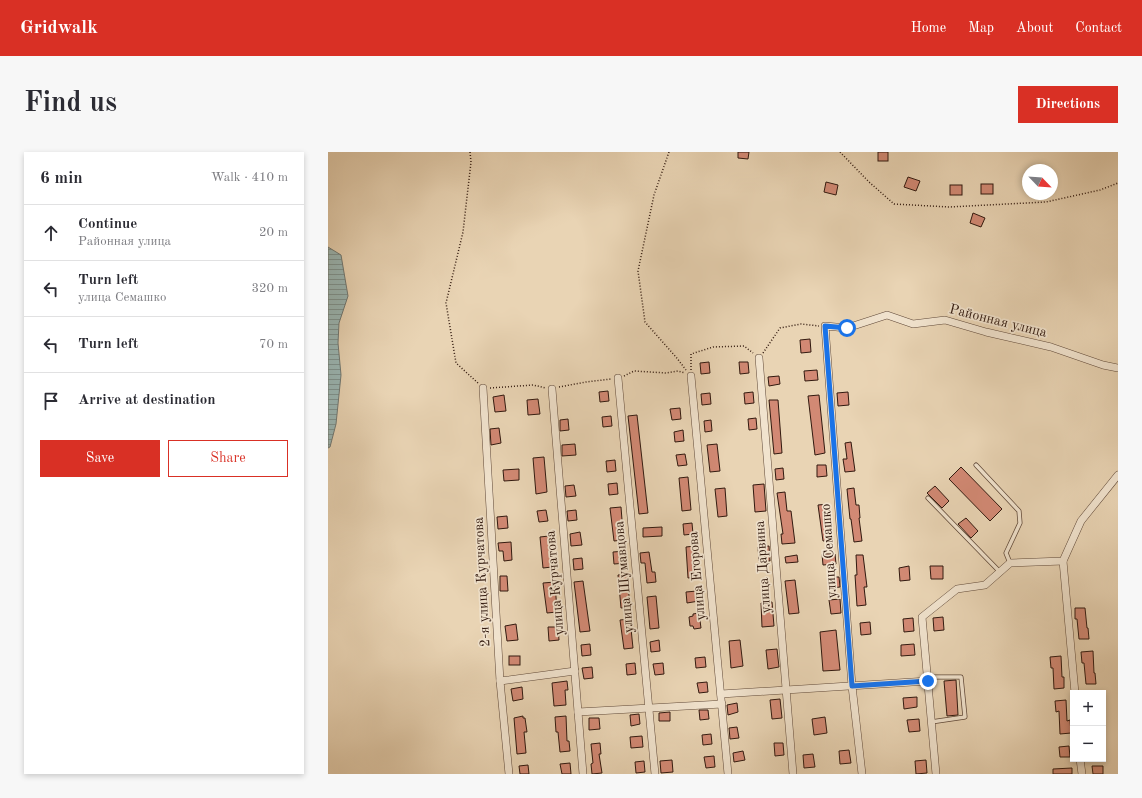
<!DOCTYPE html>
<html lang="en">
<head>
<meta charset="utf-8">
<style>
	body { margin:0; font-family:"Old Standard TT",serif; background:#f7f7f7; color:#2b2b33 }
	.controls { position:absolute; right:12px; bottom:12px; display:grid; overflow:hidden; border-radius:0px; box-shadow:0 2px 6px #0003 }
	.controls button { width:36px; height:36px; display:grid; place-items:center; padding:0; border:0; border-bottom:1px solid #e1e1e2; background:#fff; color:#2b2b33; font:20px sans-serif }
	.compass { position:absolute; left:694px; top:12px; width:36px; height:36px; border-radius:50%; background:#fff; box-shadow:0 2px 6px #0003; rotate:115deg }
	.stop { position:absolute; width:12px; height:12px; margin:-9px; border:3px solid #1a73e8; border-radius:50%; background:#fff }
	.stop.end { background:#1a73e8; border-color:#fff; box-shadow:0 1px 4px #0008 }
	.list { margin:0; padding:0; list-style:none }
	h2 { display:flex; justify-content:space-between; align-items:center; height:52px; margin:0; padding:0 16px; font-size:17px }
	h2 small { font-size:13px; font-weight:400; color:#7c7c81 }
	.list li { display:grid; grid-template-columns:26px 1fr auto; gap:12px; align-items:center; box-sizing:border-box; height:56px; padding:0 16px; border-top:1px solid #e1e1e2 }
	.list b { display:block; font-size:15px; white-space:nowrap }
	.list p { margin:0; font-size:13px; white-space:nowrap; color:#7c7c81 }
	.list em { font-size:13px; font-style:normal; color:#7c7c81 }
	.actions { display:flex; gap:8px; padding:12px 16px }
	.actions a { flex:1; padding:9px 0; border:1px solid #d93025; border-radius:0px; text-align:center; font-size:14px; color:#d93025 }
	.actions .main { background:#d93025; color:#fff }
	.icon { flex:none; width:22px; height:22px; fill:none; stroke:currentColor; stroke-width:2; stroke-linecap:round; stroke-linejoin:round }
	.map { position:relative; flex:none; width:790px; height:622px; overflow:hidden; border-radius:0px }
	header { display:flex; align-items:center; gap:24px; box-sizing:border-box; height:56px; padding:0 20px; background:#d93025; color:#fff }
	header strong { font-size:19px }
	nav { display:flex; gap:22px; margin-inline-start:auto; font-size:14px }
	.intro { display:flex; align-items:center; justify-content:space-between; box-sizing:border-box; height:96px; padding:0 24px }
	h1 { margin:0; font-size:28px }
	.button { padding:10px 18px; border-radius:0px; background:#d93025; color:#fff; font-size:14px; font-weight:700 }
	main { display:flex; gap:24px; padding:0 24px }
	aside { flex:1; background:#fff; border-radius:0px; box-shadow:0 2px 6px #0003 }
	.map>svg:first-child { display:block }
	.water { fill:url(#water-rules); stroke:#707873 }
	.building { fill:#d28974; stroke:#31190f }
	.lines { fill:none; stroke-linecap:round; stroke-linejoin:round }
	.lane-casing { stroke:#5f4838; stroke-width:5 }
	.street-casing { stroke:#5f4838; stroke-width:8 }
	.path { stroke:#31190f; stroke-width:1.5; stroke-dasharray:1 2; stroke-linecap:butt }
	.lane { stroke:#f1e3ce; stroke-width:3.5 }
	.street { stroke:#f1e3ce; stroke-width:7 }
	.route { stroke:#1a73e8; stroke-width:5 }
	.labels { text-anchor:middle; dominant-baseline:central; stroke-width:3.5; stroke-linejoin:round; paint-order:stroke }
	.street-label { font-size:14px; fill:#31190f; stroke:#f1e3ce }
</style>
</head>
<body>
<header>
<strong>Gridwalk</strong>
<nav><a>Home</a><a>Map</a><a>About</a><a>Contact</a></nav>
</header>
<div class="intro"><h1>Find us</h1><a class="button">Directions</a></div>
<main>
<aside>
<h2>6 min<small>Walk · 410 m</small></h2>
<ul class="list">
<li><svg class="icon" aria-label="ahead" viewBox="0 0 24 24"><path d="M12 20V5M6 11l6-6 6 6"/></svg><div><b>Continue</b><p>Районная улица</p></div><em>20 m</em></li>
<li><svg class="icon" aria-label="left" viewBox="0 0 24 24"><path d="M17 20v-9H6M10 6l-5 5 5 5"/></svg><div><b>Turn left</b><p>улица Семашко</p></div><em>320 m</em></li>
<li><svg class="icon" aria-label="left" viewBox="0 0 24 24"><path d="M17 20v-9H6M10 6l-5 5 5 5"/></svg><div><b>Turn left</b></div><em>70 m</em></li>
<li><svg class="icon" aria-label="arrive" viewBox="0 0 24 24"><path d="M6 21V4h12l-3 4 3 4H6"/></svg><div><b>Arrive at destination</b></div></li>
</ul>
<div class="actions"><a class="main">Save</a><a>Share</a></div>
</aside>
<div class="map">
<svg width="790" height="622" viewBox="0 0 790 622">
	<defs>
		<pattern id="water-rules" width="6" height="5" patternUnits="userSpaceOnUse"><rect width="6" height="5" fill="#9ab7b5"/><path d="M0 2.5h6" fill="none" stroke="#7e9492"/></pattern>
	</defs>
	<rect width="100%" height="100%" fill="#e9d4b4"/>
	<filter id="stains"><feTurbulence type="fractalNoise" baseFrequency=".005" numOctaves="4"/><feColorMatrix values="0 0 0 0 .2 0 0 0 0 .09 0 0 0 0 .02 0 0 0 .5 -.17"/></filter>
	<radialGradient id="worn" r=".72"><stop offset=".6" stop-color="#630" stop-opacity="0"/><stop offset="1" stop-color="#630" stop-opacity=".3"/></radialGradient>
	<polygon class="water" points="0,95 13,103 20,144 11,171 10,191 13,223 8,272 2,295 0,296"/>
	<g class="building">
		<polygon points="410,0 421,0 420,7 410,6"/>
		<rect x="550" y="0" width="10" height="9"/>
		<polygon points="580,25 592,29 588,39 576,35"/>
		<polygon points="498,30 510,33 508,43 496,40"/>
		<rect x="653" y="32" width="12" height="10"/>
		<rect x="622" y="33" width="12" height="10"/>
		<polygon points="645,61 657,66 653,75 642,71"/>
		<polygon points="482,187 483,200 473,201 472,188"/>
		<polygon points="381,210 382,221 373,222 372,211"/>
		<polygon points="411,210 420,210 421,221 412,222"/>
		<polygon points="489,218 490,228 477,229 476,219"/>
		<polygon points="451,224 452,232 441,234 440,225"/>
		<polygon points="280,239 281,249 272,250 271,240"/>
		<polygon points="425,240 426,251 417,252 416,241"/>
		<polygon points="520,240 521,253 510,254 509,241"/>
		<polygon points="382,241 383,252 374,253 373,242"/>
		<polygon points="176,243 178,259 167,260 165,245"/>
		<polygon points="491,243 497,301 487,303 480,244"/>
		<polygon points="210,247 212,262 200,263 199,248"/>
		<polygon points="441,248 450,248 454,301 446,302"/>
		<polygon points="352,256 353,267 344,268 342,257"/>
		<polygon points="309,263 320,361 311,362 300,264"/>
		<polygon points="283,264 284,274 275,275 274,265"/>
		<polygon points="428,266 429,277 421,278 420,267"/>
		<polygon points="240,267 241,278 232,279 232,268"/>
		<polygon points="383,268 384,279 377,280 376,269"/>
		<polygon points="171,276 173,291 163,293 162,277"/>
		<polygon points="355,278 356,289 347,290 346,280"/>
		<polygon points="523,290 527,319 517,320 515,307 519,307 517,291"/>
		<polygon points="247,292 248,303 234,304 234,293"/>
		<polygon points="389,292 392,319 382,320 379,293"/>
		<polygon points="357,302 359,313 350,314 348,303"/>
		<polygon points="216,305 219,340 208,342 205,306"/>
		<polygon points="287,308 288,319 279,320 278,309"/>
		<polygon points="489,313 498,313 499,324 489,325"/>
		<polygon points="633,315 674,357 662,369 621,327"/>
		<polygon points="455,316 456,327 448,328 447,317"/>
		<polygon points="191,317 191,328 176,329 175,318"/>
		<polygon points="360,325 363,358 354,359 351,326"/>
		<polygon points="289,331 290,342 281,343 280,332"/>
		<polygon points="436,332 438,359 427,360 425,333"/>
		<polygon points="246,333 248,344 238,345 237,334"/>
		<polygon points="607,334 621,349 614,356 599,341"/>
		<polygon points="397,336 399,364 390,365 387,337"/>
		<polygon points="526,336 528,353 531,353 532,366 531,366 534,389 526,390 523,367 522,367 519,337"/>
		<polygon points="457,340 459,359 463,359 467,391 454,392 453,382 455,382 449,341"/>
		<polygon points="501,352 505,388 495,389 490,353"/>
		<polygon points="293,355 294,368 293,368 295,388 286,389 282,356"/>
		<polygon points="218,358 220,369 211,370 209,359"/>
		<polygon points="248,358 249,368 240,369 239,359"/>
		<polygon points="179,364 180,376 170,377 169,365"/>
		<polygon points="638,366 650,379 643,386 630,372"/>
		<polygon points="364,371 365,382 356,383 355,372"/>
		<polygon points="334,375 334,384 315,385 315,376"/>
		<polygon points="252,380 254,393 243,394 242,382"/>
		<polygon points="221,384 224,415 215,416 212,385"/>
		<polygon points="183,390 184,408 176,409 175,399 171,399 170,391"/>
		<polygon points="367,394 368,404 367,405 369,425 360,426 358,395"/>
		<polygon points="441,394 442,409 431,409 430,395"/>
		<polygon points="298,399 299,411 286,412 285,400"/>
		<polygon points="321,400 324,420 327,420 328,430 319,431 317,411 313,411 312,401"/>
		<polygon points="494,402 507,402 508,412 495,413"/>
		<polygon points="469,403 470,410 458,411 457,405"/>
		<polygon points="528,403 535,403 539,435 536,435 538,453 529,454 527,423 529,423"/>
		<polygon points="254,406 255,417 246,418 245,407"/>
		<polygon points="581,414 582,428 572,429 571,416"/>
		<polygon points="602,414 615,414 615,427 603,427"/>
		<polygon points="299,422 302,455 293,456 290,423"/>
		<polygon points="172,424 179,424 180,439 172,439"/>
		<polygon points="503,425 511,425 512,435 503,436"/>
		<polygon points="467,428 471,461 461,462 457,429"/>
		<polygon points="255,429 262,479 252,480 246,430"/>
		<polygon points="227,430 229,460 219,461 215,431"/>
		<polygon points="369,439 371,449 359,451 358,440"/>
		<polygon points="328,444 331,476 322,477 319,445"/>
		<polygon points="512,447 513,461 503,462 501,448"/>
		<polygon points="444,450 446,474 434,475 433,451"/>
		<polygon points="747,456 757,456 759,476 760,476 761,487 751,487 749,467 747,467"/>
		<polygon points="371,461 373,476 366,477 365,474 362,474 361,465 365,464 365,462"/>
		<polygon points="615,465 616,478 606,479 605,466"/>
		<polygon points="585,466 586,479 576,480 575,467"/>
		<polygon points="302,467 305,496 296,497 292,468"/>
		<polygon points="542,470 543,482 533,483 532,471"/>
		<polygon points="188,472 190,488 179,489 177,474"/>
		<polygon points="220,475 230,475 231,488 221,489"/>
		<polygon points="508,478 512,518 495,519 492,480"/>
		<polygon points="331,488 332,499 323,500 322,490"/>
		<polygon points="412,488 415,514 403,516 401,489"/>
		<polygon points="262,492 263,503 254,504 253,493"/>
		<polygon points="586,492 587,503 573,504 573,493"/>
		<polygon points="449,497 451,515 440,517 438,498"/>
		<polygon points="765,499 766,521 767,521 768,532 758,532 756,511 754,511 753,500"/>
		<rect x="181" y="504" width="11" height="9"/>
		<polygon points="733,504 734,525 736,525 736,536 726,537 725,516 723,516 722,505"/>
		<polygon points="377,505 378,515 368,516 367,506"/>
		<polygon points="307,511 308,522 299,523 298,512"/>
		<polygon points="335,511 336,522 327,523 325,512"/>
		<polygon points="264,515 265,526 256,527 254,516"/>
		<polygon points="628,528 630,563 619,564 616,529"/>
		<polygon points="239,529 240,538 237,538 238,553 226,554 224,531"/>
		<polygon points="379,530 380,540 371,541 369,531"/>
		<polygon points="194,535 195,547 185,549 183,537"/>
		<polygon points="589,545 589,555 576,557 575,546"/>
		<polygon points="452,547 454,566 444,567 442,548"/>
		<polygon points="738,548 739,569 742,568 743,581 732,582 731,559 728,560 727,549"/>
		<polygon points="409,551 410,560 400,563 399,553"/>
		<polygon points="371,558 380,558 381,567 372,568"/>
		<polygon points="342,560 342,569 331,569 331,561"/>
		<polygon points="311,562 312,572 303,574 302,563"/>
		<polygon points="195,564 195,566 197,566 199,580 196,580 198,601 189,602 186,566"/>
		<polygon points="238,564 239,589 241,589 242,599 232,600 230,580 228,580 227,565"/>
		<polygon points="497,565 499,581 486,583 484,567"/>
		<polygon points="261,566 271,566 272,577 261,578"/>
		<polygon points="591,567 592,579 581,580 579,568"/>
		<polygon points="409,575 411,586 402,587 401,576"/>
		<polygon points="383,582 384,592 375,593 374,583"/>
		<polygon points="314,584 315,595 303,596 302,585"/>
		<polygon points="272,591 273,602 271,602 274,621 264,622 263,612 265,611 263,592"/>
		<polygon points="446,591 455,591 456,603 447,604"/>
		<polygon points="741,594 742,605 732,605 731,595"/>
		<polygon points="521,598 523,611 512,612 511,599"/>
		<polygon points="415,599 417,608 406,610 405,601"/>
		<polygon points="485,602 487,615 476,616 475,603"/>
		<polygon points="386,604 387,615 378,616 376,605"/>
		<polygon points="344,608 345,620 333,621 332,609"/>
		<polygon points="598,608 599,621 588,622 587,609"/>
		<polygon points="316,609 317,620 308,621 307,610"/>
		<polygon points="242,611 243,622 234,622 232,612"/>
		<polygon points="200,613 201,622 192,622 191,614"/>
		<polygon points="764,614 775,614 775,622 765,622"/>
		<polygon points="744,616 744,622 725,622 725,617"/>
	</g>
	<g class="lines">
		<defs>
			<g id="lane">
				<polyline points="648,313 691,359 692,371 678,401 682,411"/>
				<polyline points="600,346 672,420"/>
				<polyline points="599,525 633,525 637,565 603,570"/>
			</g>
			<g id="street">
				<polyline points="431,206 465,622"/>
				<polyline points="363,224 400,622"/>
				<polyline points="290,226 327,622"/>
				<polyline points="155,236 172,529 181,622"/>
				<polyline points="224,237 255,622"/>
				<polyline points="735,409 747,541"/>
				<polyline points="172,529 247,519"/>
				<polyline points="393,542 600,529"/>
				<polyline points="250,560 394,552"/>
				<polyline points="752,607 754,622"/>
				<polyline points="534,622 524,534 497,174 519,176 559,163 585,172 617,168 658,180 723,195 775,213 790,216"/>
				<polyline points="608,622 594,465 629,437 657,433 682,411 735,409 753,369 790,323"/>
			</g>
		</defs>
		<use href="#lane" class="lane-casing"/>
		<use href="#street" class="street-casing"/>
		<g class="path">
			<polyline points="142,0 143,10 135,80 118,151 128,211 150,231"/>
			<polyline points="341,0 326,43 310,119 317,170 348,205 358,218"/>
			<polyline points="512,0 541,30 566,52 621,55 718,50 772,38 790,31"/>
			<polyline points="435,201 452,176 473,172 491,174"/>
			<polyline points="363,218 363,202 385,195 416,194 425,201"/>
			<polyline points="296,224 306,219 338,221 350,219 357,221"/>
			<polyline points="231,235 258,230 283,227"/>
			<polyline points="162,236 205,233 218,236"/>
		</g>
		<use href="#lane" class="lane"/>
		<use href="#street" class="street"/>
	</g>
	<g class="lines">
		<polyline class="route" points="519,176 497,174 524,534 600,529"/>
	</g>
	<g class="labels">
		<g class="street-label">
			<text transform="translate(670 169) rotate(14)">Районная улица</text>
			<text transform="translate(501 399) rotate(-94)">улица Семашко</text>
			<text transform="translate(435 415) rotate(-94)">улица Дарвина</text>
			<text transform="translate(369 424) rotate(-95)">улица Егорова</text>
			<text transform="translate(296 425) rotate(-95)">улица Шумавцова</text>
			<text transform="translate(154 430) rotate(-93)">2-я улица Курчатова</text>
			<text transform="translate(227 431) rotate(-95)">улица Курчатова</text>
		</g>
	</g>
	<rect width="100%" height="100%" filter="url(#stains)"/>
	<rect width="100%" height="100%" fill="url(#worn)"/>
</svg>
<div class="controls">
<button>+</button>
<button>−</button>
</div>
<svg class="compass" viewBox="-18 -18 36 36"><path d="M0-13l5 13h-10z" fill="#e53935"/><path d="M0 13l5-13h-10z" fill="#7c7c81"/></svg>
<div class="stop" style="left:519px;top:176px"></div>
<div class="stop end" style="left:600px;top:529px"></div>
</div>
</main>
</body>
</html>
